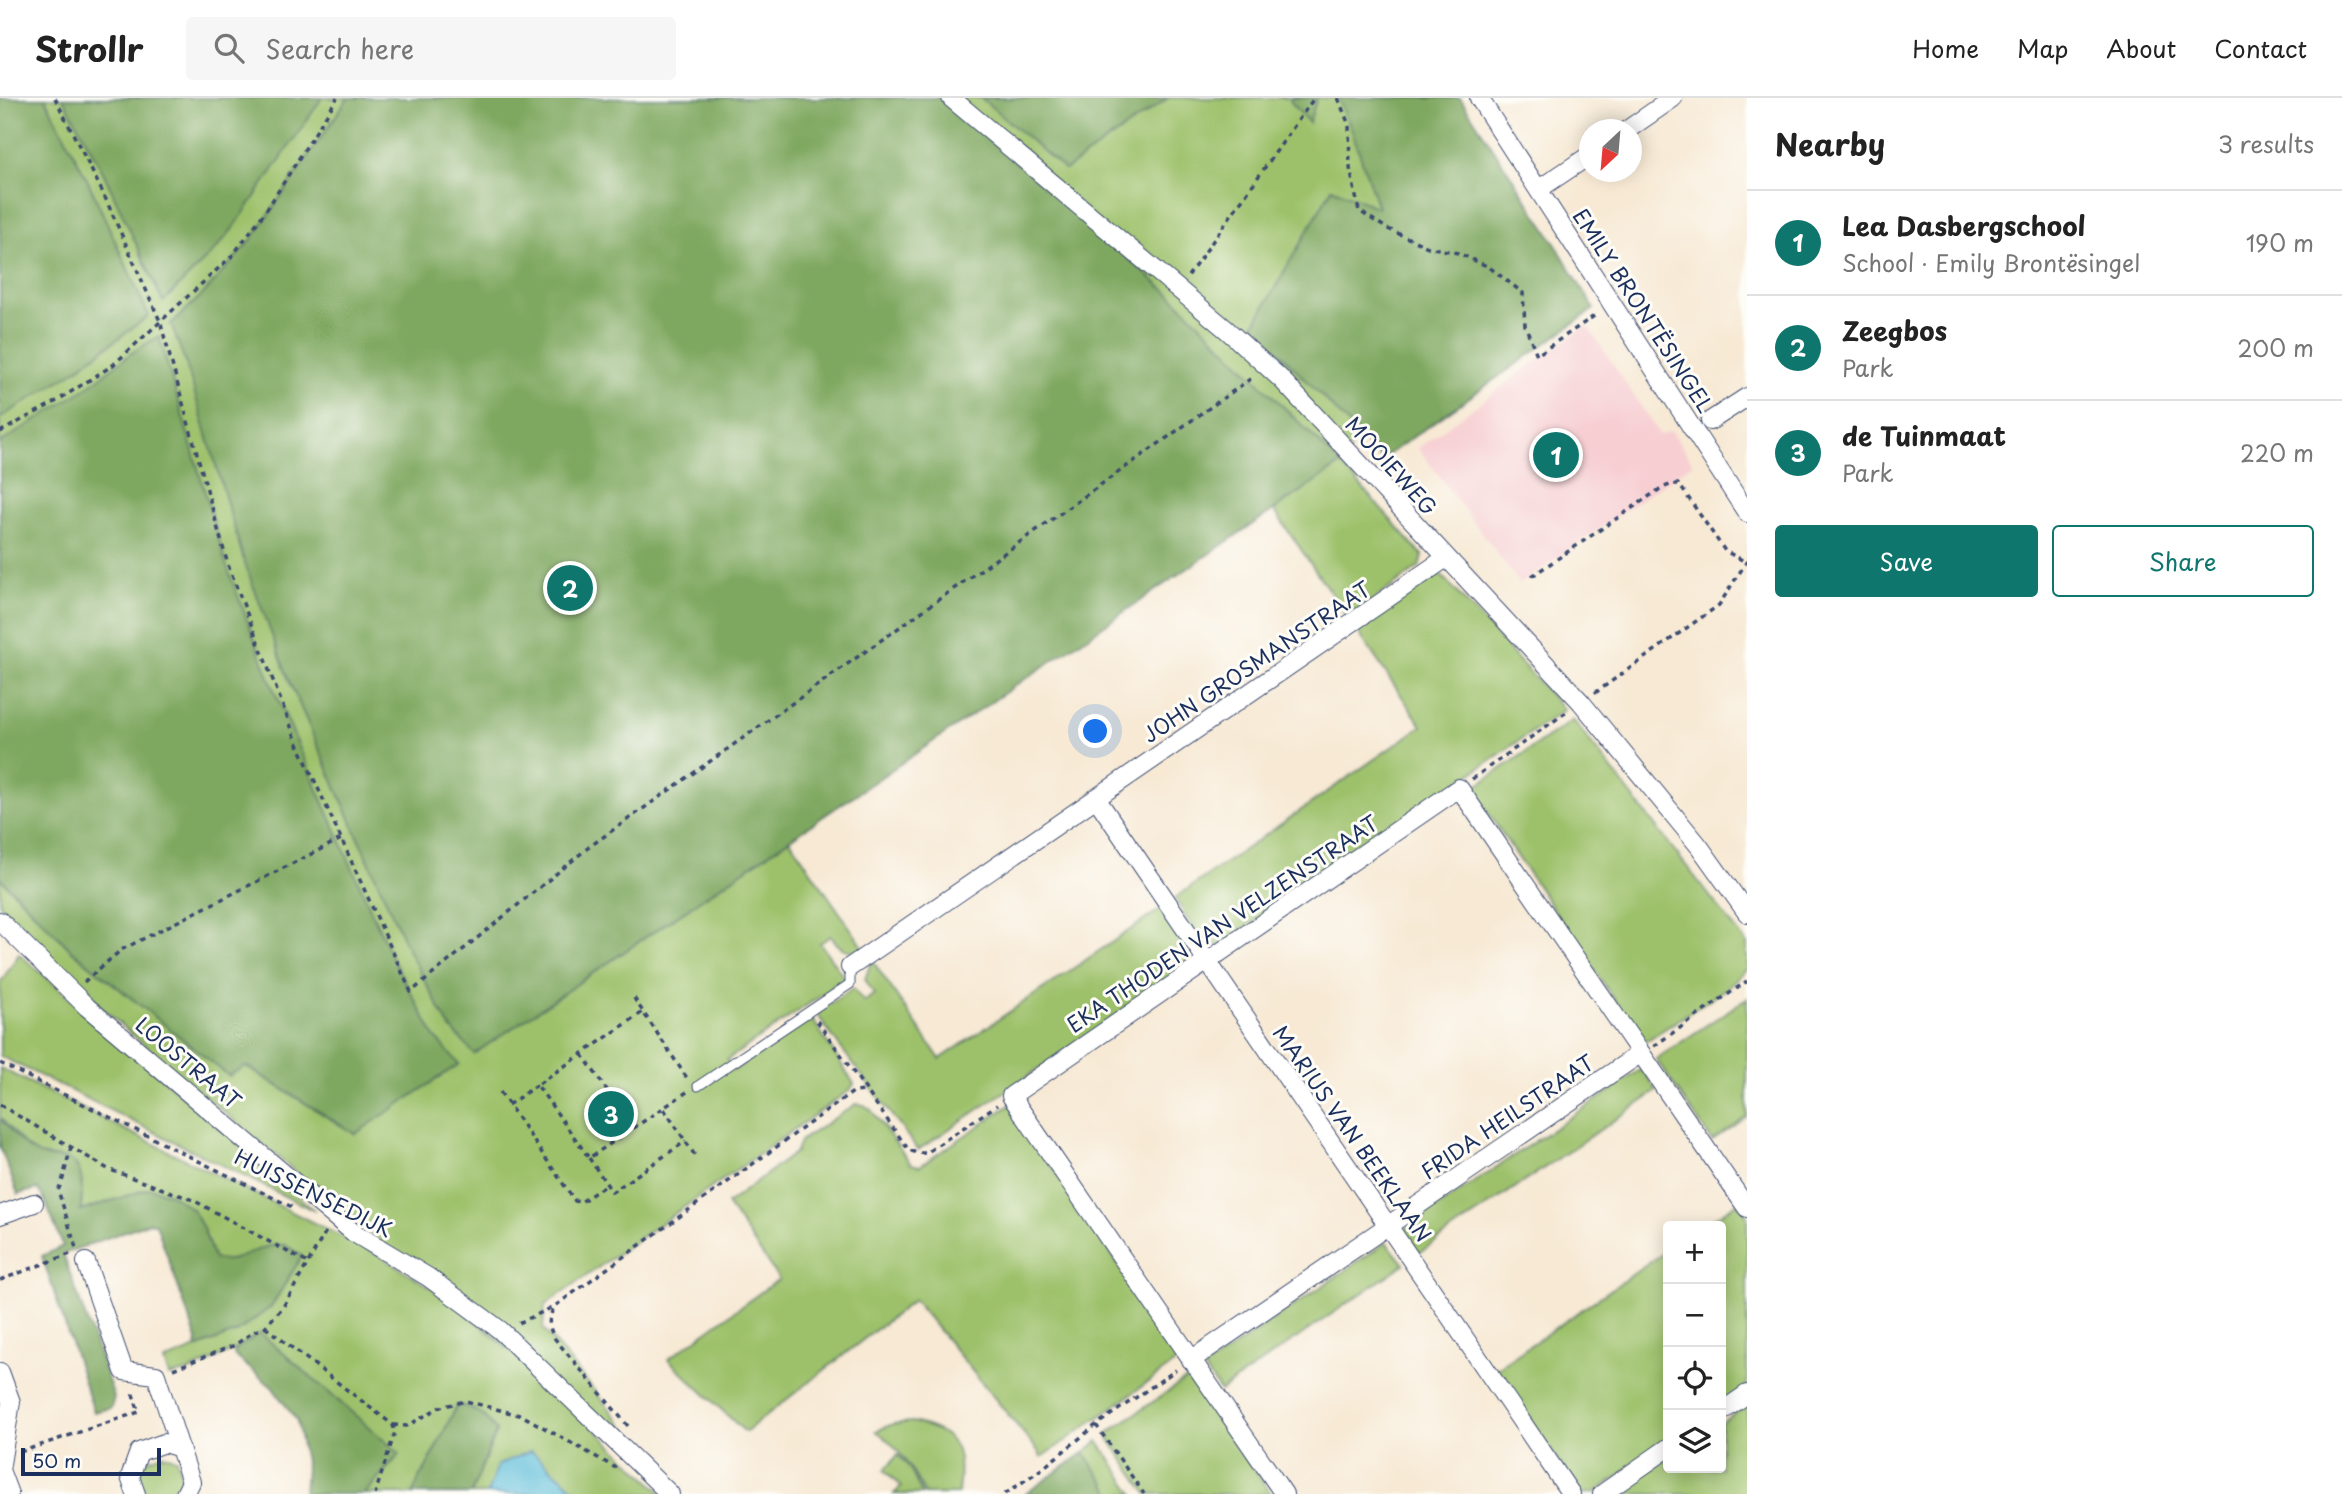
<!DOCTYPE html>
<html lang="en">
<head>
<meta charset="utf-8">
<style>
	body { margin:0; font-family:"Playpen Sans",sans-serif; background:#f6f6f6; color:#222 }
	.controls { position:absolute; right:21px; bottom:21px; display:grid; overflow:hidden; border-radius:7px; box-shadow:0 4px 18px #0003 }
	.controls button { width:63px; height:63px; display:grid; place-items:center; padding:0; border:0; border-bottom:2px solid #e0e0e0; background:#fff; color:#222; font:35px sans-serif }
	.compass { position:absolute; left:1579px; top:21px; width:63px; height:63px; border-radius:50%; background:#fff; box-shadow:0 4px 18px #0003; rotate:206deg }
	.scale { position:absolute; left:21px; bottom:18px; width:140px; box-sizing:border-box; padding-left:7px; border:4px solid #1b2f5e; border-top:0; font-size:19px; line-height:24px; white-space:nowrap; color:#1b2f5e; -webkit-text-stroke:5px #fdfcf7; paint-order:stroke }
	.you { position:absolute; left:1096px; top:634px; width:24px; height:24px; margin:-18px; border:5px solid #fff; border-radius:50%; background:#1a73e8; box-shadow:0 0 0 10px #1a73e833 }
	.badge { display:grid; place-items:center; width:46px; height:46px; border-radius:50%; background:#0f766e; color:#fff; font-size:23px; font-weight:700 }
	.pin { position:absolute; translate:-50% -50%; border:4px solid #fff; box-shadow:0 2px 7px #0006 }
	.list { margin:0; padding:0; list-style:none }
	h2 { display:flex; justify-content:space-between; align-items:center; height:91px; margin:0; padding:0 28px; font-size:30px }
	h2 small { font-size:23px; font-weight:400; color:#767676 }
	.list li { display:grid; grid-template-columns:46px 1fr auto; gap:21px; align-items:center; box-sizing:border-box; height:105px; padding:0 28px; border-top:2px solid #e0e0e0 }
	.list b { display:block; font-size:26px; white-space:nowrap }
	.list p { margin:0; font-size:23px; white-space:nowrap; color:#767676 }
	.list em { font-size:23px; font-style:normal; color:#767676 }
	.actions { display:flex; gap:14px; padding:21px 28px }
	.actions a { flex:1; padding:16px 0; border:2px solid #0f766e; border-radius:7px; text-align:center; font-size:24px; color:#0f766e }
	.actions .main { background:#0f766e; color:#fff }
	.icon { flex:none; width:38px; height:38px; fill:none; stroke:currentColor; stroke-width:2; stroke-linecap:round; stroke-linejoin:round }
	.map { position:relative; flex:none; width:1747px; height:1396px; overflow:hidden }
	header { display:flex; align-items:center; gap:42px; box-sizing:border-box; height:98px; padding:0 35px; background:#fff; border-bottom:2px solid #e0e0e0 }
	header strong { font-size:33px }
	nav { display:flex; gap:38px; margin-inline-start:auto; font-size:24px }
	.search { width:490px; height:63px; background:#f6f6f6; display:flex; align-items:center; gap:18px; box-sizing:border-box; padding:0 24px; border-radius:7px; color:#767676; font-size:26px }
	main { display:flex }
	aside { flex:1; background:#fff }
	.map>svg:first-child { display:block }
	.built { fill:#f7cfd3 }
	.green { fill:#9dc16b; stroke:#5c7864; stroke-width:2 }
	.forest { fill:#7ea75f; stroke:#4c6b5e; stroke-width:2 }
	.water { fill:#5bbdda; stroke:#3b769c; stroke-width:2 }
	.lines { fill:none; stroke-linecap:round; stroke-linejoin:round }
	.service-casing { stroke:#3c4b70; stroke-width:11 }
	.minor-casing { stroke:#3c4b70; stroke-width:20 }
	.path { stroke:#3c4b70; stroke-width:3.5; stroke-dasharray:5 5; stroke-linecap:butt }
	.service { stroke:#fff; stroke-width:9 }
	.minor { stroke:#fff; stroke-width:18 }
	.labels { text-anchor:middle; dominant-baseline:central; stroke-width:6; stroke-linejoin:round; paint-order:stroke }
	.street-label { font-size:21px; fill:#1b2f5e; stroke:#fdfcf7 }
</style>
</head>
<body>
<header>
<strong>Strollr</strong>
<div class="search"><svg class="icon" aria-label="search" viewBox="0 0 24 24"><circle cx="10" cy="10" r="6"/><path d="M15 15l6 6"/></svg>Search here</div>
<nav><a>Home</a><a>Map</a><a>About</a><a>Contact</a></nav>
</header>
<main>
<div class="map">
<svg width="1747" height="1396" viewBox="0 0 1747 1396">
	<rect width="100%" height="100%" fill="#fdfcf7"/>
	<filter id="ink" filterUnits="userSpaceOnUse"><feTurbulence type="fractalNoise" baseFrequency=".0143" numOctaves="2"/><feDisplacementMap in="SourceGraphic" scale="14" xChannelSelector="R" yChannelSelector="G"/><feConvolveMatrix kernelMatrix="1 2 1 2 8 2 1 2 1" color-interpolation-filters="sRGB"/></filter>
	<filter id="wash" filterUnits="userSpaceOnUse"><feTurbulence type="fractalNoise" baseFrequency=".00686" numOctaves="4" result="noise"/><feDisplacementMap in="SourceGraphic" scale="28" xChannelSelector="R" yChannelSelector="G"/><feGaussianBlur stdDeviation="1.57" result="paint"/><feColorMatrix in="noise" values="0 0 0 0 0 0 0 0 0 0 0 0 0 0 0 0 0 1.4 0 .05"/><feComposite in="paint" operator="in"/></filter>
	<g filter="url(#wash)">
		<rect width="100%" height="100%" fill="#f7e9d4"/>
		<polygon class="built" points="1587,227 1660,337 1671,333 1693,365 1520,486 1418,350"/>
		<g class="green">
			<path d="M 0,0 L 1412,0 L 1558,211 L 483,928 L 460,940 L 474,955 L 789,741 L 864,850 C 850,857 838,850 831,838 L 820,845 L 845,881 L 727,962 L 734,972 L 811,919 L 854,986 L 850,992 L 545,1207 L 543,1231 L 644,1352 L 648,1363 C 513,1252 376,1142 242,1029 C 158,959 72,890 0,807 L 0,780 L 71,852 L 228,977 L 245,968 L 355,1036 L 0,769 Z"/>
			<polygon points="1341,366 1423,458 1419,469 1348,520 1274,412"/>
			<path d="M 1441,477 L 1564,612 L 1219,848 C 1198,846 1185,817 1175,800 L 1422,628 L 1356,531 L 1435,478 Z"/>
			<polygon points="1573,622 1747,846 1747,871 1727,890 1646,943 1634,931 1472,691"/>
			<polygon points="1161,811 1187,849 1193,863 1189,870 918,1052 826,930 817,915 853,890 864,904 874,896 865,881 872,862 940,961"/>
			<polygon points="19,856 59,890 315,1113 0,958 0,885"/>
			<polygon points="1747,900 1747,1019 1712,1043 1656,961"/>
			<polygon points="0,970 379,1157 449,1201 543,1281 663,1396 580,1396 531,1353 498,1367 487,1396 471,1396 496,1333 466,1308 457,1307 424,1374 420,1378 413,1396 364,1396 399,1357 236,1251 190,1273 169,1278 164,1263 237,1234 284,1147 269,1150 226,1165 213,1161 203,1130 150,1090 81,1113 82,1083 68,1061 39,1057 25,1048 0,1020"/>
			<polygon points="1642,971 1657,993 1419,1155 1408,1140 1405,1131"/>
			<polygon points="856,1006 864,1007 871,1012 911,1066 920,1068 1010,1007 1182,1260 1041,1360 1039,1354 914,1202 745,1334 668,1261 779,1181 727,1106 796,1054 800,1043"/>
			<polygon points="1738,1104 1747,1118 1747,1291 1721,1309 1721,1128 1703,1128"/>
			<polygon points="1386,1144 1404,1166 1220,1293 1204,1270"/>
			<polygon points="1668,1152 1668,1345 1596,1394 1584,1396 1578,1392 1496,1271"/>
			<polygon points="1191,1278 1271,1396 1147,1396 1106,1336"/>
			<polygon points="1747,1307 1747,1396 1616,1396 1668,1360 1668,1370 1721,1370 1721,1325"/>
			<path d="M 912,1324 C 959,1335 963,1351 958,1396 L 925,1396 C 912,1372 899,1348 876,1333 L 893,1326 Z"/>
			<polygon points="1098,1343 1134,1396 1112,1396 1084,1355"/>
			<polygon points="163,1356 177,1361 182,1381 175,1396 145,1396 139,1378 144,1363"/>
			<polygon points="898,1357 909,1369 922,1396 894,1396 901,1389 884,1372"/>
		</g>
		<g class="forest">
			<polygon points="0,0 45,0 88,83 149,218 70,276 0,320"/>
			<polygon points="63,0 322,0 235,128 216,151 163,204 104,76"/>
			<polygon points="348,0 941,0 1172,198 1341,366 474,956 449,928 408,852 290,585 244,463 187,269 171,226 204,195 252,141"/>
			<polygon points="981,0 1168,0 1065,72"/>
			<polygon points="1290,0 1317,0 1309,25 1291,4"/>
			<polygon points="1338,0 1460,0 1550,137 1594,211 1382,361 1280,255 1252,230 1332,90 1378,110 1352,33"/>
			<polygon points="159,238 227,469 274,592 392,860 435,939 459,966 355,1036 246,968 229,978 71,852 0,780 0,345 82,293 133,254"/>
			<path d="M 0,1020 C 11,1032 21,1047 36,1055 C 44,1060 54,1059 63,1060 C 88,1064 81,1095 81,1113 L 150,1090 L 171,1096 L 193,1112 L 203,1130 L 214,1161 C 240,1168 259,1144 283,1147 C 289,1148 297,1155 302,1158 L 271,1209 L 237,1234 L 196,1250 L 197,1242 L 156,1126 L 150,1124 L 63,1156 L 114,1299 L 111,1310 L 94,1314 L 42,1158 L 63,1148 L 45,1103 L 38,1091 L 18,1096 L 0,1049 Z"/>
			<polygon points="260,1235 400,1356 364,1396 304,1396 306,1369 297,1323 272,1289 234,1257 236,1251"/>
			<path d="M 457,1307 C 474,1308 487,1319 496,1333 L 471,1396 L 413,1396 L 420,1378 L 424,1374 Z"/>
			<polygon points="1084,1355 1112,1396 1025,1396"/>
		</g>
		<polygon class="water" points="531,1353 580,1396 487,1396 498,1367"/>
	</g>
	<g filter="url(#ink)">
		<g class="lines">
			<defs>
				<polyline id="service" points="698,988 850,886 850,869"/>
				<g id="minor">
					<polyline points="951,0 1227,232 1281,281 1581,604 1699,748 1747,815"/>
					<polyline points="1479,0 1747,415"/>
					<polyline points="1627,32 1673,0"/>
					<polyline points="1539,91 1590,57"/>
					<polyline points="1710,323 1747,299"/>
					<polyline points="1096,700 1571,1396"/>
					<polyline points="0,823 87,909 354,1135 428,1179 500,1232 670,1396"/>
					<polyline points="850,869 1446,460"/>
					<polyline points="0,1117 34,1105"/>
					<polyline points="86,1164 124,1273 156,1277 180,1350"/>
					<polyline points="1191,1262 1641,955"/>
					<polyline points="0,1274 11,1304 0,1372 9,1396"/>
					<polyline points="1721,1314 1747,1296"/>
					<polyline points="136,1396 130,1379 139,1354 164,1345 180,1350 191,1384 185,1396"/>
					<polyline points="1284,1396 1011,998 1459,690 1747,1110"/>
					<polyline points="1602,1396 1668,1350"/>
				</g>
			</defs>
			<use href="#service" class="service-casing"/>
			<use href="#minor" class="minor-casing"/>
			<g class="path">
				<polyline points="55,0 103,95 160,223 228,467 297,644 411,894 589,749 1253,279"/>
				<polyline points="1338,0 1349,27 1350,70 1359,113 1388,131 1428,149 1458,155 1489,169 1523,195 1525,227 1537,257 1597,216"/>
				<polyline points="1188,178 1314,0"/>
				<polyline points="0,334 55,304 113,267 233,157 267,111 337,0"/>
				<polyline points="1532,478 1660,391 1672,386 1678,386 1683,392 1725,453 1746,464"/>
				<polyline points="1595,595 1719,507 1747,463"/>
				<polyline points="1472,681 1568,613"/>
				<polyline points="84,884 121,852 343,740"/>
				<polyline points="634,900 643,914"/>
				<polyline points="817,923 908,1051 916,1055 926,1055 997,1007"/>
				<polyline points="1654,948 1747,883"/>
				<polyline points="582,956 633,1030"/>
				<polyline points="0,965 294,1110"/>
				<polyline points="500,994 575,1103 581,1104 607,1086"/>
				<polyline points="687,994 589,1060 537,987 643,914 689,983"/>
				<polyline points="0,1007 108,1071 193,1102 308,1165"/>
				<polyline points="508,1007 537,987"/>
				<polyline points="664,1011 696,1059"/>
				<polyline points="71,1049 62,1084 58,1092 76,1150"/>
				<polyline points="589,1060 612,1094 686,1043"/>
				<polyline points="0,1182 70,1156"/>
				<polyline points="519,1225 553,1209"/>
				<polyline points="265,1229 393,1327 395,1334 375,1396"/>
				<polyline points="173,1271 235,1247 253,1234 265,1229 283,1209 326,1133"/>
				<polyline points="393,1327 407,1328 440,1309 466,1303 523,1318 616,1370"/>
				<polyline points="1096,1327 1144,1396"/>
				<path d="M 628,1328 L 555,1241 C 548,1228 547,1221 555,1208 L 853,994 L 867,993"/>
				<polyline points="20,1354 139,1314 131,1291"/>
				<polyline points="1005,1396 1043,1370 1096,1327 1176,1272"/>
			</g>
			<use href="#service" class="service"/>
			<use href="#minor" class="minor"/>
		</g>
	</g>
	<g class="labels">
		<g class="street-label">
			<text transform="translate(1644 212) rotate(57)">EMILY BRONTËSINGEL</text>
			<text transform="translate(1392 367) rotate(48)">MOOIEWEG</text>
			<text transform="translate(1256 563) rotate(-34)">JOHN GROSMANSTRAAT</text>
			<text transform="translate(1222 825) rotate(-34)">EKA THODEN VAN VELZENSTRAAT</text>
			<text transform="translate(189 964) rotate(40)">LOOSTRAAT</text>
			<text transform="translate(1507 1018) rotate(-34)">FRIDA HEILSTRAAT</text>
			<text transform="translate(1353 1035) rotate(55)">MARIUS VAN BEEKLAAN</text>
			<text transform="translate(314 1094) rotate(26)">HUISSENSEDIJK</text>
		</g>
	</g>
</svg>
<div class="controls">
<button>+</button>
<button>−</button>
<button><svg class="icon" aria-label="locate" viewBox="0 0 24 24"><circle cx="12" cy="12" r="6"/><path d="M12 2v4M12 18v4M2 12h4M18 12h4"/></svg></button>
<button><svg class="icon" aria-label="layers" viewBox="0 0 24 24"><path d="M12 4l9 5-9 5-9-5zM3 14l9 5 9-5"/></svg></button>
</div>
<svg class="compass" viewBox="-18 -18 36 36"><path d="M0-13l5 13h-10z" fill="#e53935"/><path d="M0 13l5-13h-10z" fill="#767676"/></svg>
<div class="scale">50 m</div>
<div class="you"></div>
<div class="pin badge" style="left:1556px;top:357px">1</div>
<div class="pin badge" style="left:570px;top:490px">2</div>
<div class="pin badge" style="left:611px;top:1016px">3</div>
</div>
<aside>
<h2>Nearby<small>3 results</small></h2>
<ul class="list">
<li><span class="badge">1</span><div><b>Lea Dasbergschool</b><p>School · Emily Brontësingel</p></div><em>190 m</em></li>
<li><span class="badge">2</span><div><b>Zeegbos</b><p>Park</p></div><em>200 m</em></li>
<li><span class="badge">3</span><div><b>de Tuinmaat</b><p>Park</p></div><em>220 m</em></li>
</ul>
<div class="actions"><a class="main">Save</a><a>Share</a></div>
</aside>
</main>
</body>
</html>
